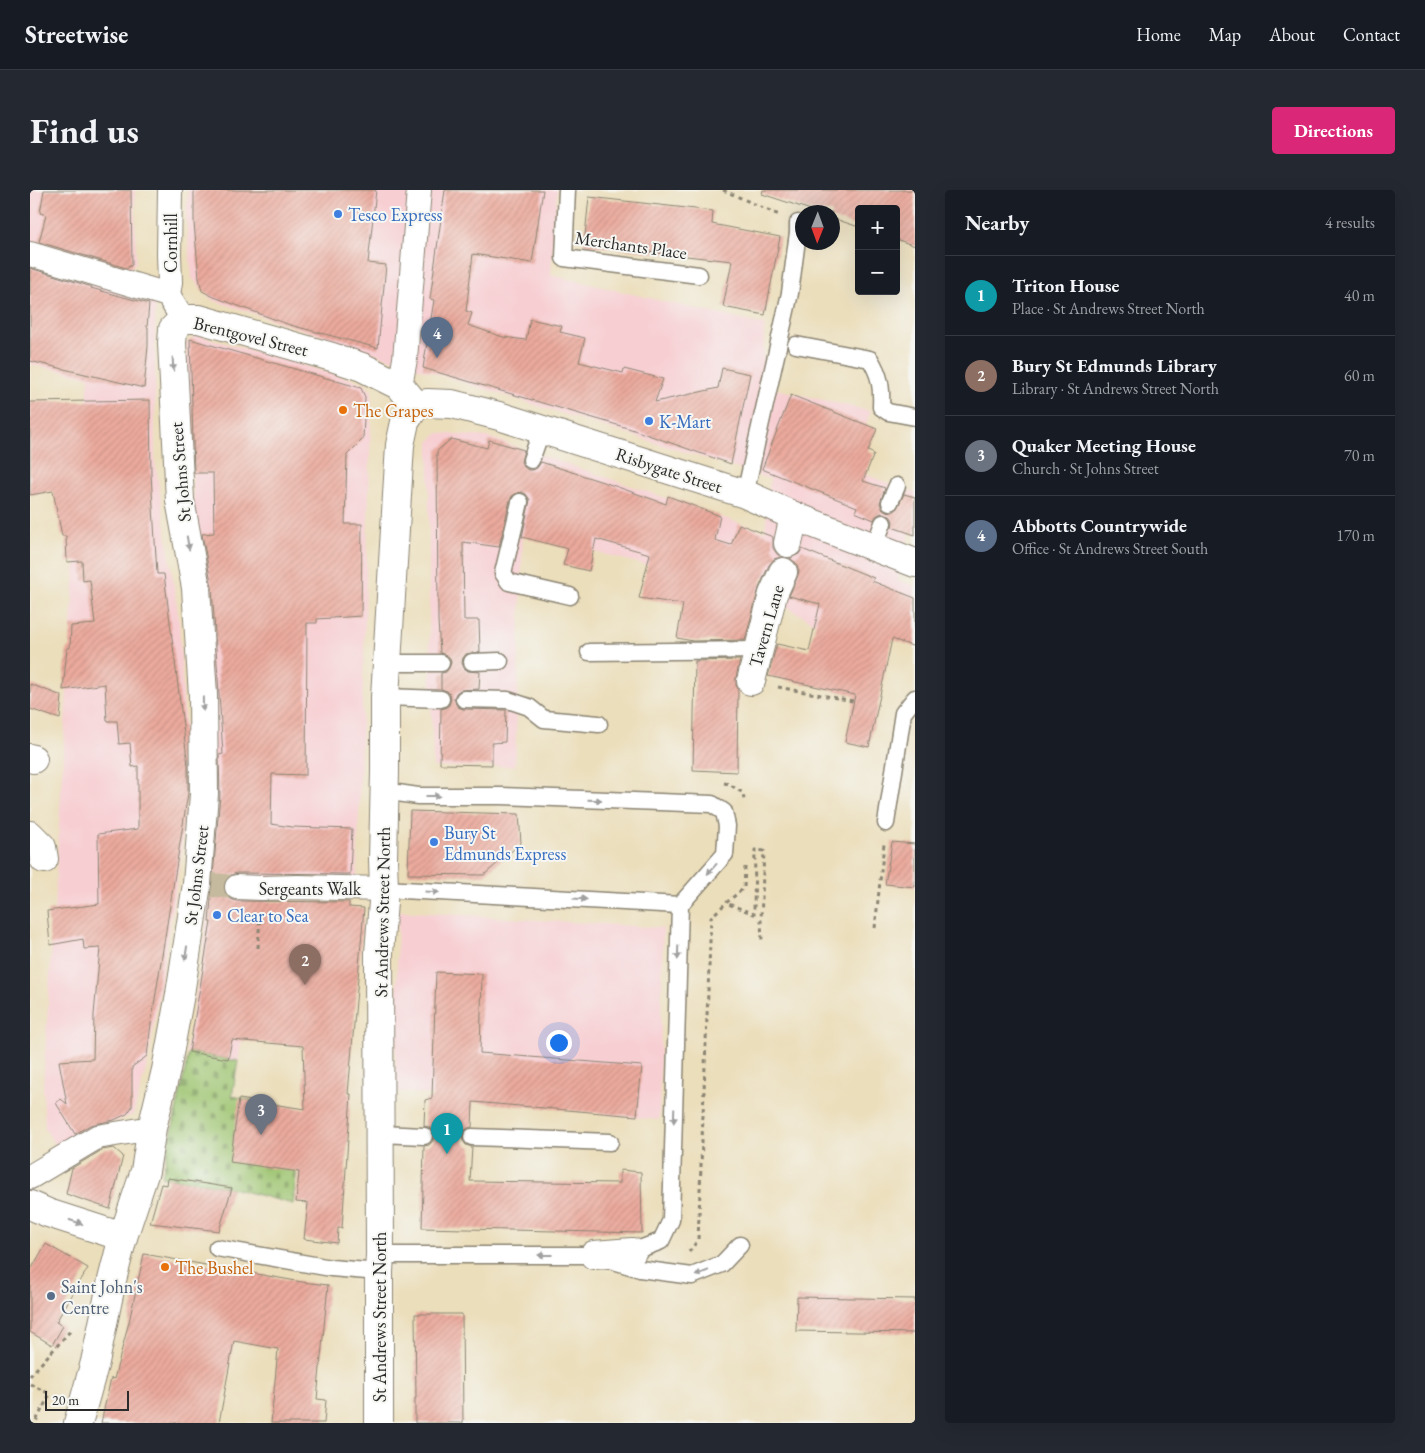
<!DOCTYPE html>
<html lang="en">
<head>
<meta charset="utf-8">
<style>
	body { margin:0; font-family:"EB Garamond",serif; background:#242831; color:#f1f3f6 }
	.controls { position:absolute; right:15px; top:15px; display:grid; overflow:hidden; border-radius:5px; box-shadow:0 5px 20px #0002 }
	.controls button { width:45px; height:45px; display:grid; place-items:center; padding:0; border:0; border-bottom:1px solid #363941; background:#171b24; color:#f1f3f6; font:25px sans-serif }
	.compass { position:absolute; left:765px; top:15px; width:45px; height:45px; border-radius:50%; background:#171b24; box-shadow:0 5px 20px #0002; rotate:181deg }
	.scale { position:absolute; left:15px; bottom:12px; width:84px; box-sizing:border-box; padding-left:5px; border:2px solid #2b2b2b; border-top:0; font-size:14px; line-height:18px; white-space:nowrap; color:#2b2b2b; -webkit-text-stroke:4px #f6f6f2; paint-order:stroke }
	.you { position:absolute; left:528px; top:852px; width:18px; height:18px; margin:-12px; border:4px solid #fff; border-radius:50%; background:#1a73e8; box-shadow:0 0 0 8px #1a73e833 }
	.badge { display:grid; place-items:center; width:32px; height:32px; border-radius:50%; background:#db2777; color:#fff; font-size:16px; font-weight:700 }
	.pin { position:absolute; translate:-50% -41px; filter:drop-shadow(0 1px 2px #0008) }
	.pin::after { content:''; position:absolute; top:26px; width:18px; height:15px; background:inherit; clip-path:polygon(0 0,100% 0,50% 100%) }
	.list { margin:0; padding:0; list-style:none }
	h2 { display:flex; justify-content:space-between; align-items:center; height:65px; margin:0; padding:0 20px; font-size:21px }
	h2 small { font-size:16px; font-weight:400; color:#9ea1a6 }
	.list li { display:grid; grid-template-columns:32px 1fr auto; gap:15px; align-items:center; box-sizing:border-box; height:80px; padding:0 20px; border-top:1px solid #363941 }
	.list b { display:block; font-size:19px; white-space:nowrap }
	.list p { margin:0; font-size:16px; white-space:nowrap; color:#9ea1a6 }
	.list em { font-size:16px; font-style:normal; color:#9ea1a6 }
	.map { position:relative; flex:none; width:885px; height:1233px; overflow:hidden; border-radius:5px }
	header { display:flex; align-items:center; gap:30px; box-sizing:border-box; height:70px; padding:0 25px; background:#171b24; border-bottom:1px solid #363941 }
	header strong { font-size:24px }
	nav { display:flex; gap:28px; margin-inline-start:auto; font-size:18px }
	.intro { display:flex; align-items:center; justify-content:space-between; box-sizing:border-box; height:120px; padding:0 30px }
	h1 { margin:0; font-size:35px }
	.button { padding:12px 22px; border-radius:5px; background:#db2777; color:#fff; font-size:18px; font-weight:700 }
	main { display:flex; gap:30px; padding:0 30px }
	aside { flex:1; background:#171b24; border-radius:5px; box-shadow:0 5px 20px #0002 }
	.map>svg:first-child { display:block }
	.built { fill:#f7cfd3 }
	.cemetery { fill:url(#cemetery-stones); stroke:#64784e }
	.building { fill:url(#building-hatch) }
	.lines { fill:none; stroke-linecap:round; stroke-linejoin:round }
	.pedestrian-tunnel { stroke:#c5ba9e; stroke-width:24; stroke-dasharray:24 12; stroke-linecap:butt }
	.service-casing { stroke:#8b8473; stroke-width:19 }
	.pedestrian-casing { stroke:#8b8473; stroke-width:26 }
	.minor-casing { stroke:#8b8473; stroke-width:30 }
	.tertiary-casing { stroke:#8b8473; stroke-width:30 }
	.path { stroke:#8b8473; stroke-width:3; stroke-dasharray:4 4; stroke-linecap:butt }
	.service { stroke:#fff; stroke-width:16 }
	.pedestrian { stroke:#fff; stroke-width:24 }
	.minor { stroke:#fff; stroke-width:28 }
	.tertiary { stroke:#fff; stroke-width:28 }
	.oneway { fill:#a0a0a0 }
	.shop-dot { fill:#3f7fe0; stroke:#f6f6f2; stroke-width:2 }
	.food-dot { fill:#e8710a; stroke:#f6f6f2; stroke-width:2 }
	.service-dot { fill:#5c6f8a; stroke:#f6f6f2; stroke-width:2 }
	.labels { text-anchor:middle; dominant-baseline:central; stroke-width:4; stroke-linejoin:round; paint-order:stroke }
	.shop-label { font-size:18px; fill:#366cbe; stroke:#f6f6f2; text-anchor:start }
	.street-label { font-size:18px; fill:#2b2b2b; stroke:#f6f6f2 }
	.food-label { font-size:18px; fill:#c56008; stroke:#f6f6f2; text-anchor:start }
	.service-label { font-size:18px; fill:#4e5e75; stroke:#f6f6f2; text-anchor:start }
</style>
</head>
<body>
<header>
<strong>Streetwise</strong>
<nav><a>Home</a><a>Map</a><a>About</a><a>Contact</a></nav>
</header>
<div class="intro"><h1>Find us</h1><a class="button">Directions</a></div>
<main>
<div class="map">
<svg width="885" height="1233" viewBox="0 0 885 1233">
	<defs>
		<pattern id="cemetery-stones" width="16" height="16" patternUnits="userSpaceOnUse" patternTransform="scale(1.25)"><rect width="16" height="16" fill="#9dc470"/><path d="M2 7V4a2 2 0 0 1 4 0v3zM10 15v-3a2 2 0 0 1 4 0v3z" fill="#809f5c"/></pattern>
		<pattern id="building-hatch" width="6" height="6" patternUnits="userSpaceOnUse" patternTransform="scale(1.25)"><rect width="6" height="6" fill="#ebaa9d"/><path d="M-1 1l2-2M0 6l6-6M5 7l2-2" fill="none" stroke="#ca9287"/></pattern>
	</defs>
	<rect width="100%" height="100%" fill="#f6f6f2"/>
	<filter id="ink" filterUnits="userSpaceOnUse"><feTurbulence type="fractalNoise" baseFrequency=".02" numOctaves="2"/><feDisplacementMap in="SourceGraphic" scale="10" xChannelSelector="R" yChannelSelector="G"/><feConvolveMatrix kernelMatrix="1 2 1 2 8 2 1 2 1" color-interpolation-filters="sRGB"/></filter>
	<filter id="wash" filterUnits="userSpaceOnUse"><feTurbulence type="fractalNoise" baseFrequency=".0096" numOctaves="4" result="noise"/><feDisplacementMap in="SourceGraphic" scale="20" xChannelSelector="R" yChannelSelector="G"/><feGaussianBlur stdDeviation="1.12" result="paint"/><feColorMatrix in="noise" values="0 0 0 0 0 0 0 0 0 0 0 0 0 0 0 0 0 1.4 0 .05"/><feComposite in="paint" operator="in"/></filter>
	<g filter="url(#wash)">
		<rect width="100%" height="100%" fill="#ebdebb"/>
		<g class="built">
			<polygon points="0,0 105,0 106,72 99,80 4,58 0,54"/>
			<polygon points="158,0 527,0 521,85 734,135 733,196 840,221 823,280 885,303 885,322 868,390 885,396 885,454 785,433 738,406 740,391 733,386 731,405 493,343 485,576 403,577 399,425 399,252 408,243 458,247 735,342 740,289 394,180 182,110 162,88 156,30"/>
			<polygon points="0,75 125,110 125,271 149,429 157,578 151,666 118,872 103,925 43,948 28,959 15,939 13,899 41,436 59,187 0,174"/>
			<polygon points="167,145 335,193 342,201 327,688 243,686 208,871 156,862 174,755 184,630 165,344 156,153"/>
			<polygon points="368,721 633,738 629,930 365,901"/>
		</g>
		<polygon class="cemetery" points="159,862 208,871 202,906 273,920 263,1014 202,998 132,987"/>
		<g id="blocks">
			<g class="building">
				<polygon points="14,0 101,0 102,75 96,78 9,52 16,25 10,23"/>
				<polygon points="164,0 346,0 338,73 356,75 348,158 260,135 184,107 172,101 169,88 164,33"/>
				<polygon points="415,0 513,0 502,73 443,64 436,121 442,123 438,135 473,147 496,150 500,129 532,136 530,142 555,148 549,172 593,183 594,179 633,189 625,212 688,198 692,178 720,184 701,274 601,239 393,178 404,110 400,109"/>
				<polygon points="733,0 885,0 885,56 866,49 866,19 829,19 829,37 802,28 802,22 787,22 732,4"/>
				<polygon points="559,7 683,21 682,34 750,47 735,125 693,117 702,71 554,55"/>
				<polygon points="0,78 62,97 61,98 119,114 117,137 118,137 118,156 114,198 0,171"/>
				<polygon points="160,149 331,198 335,207 333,249 317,265 315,334 332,334 331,426 287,429 287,433 277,433 276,585 242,584 241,634 262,637 322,639 320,684 207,683 201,685 196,689 193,697 195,703 199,708 206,711 319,712 319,717 334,718 318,904 321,904 312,1038 308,1038 307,1053 274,1049 278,1013 266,1012 269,982 200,972 209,909 275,919 273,856 202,850 198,869 159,862 181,732 179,732 190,605 189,565 193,564 182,397 172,344 184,343 183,283 164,283"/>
				<polygon points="761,205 847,239 838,261 844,264 833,291 855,298 850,313 852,318 856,321 862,322 866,320 874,304 885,307 885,345 862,337 863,331 861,327 857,324 851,323 846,326 844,330 825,322 827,317 732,279"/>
				<polygon points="120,210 121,284 127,384 134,384 158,576 158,603 121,834 117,866 102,877 102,917 97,924 84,930 60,935 45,944 26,913 31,909 37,914 29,871 63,869 64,825 70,758 54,759 53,749 20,755 17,721 69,714 68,644 108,639 108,576 102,577 100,553 89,554 87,531 77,531 75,494 33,500 37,458 40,458 41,436 65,434 60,390 53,391 52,371 37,372 36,346 32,346 23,301 0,305 0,212"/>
				<polygon points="421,249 457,258 459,250 494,260 491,272 494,277 498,280 503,280 507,278 511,272 582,295 636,314 638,306 690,326 685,350 701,355 709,334 743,347 743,358 747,364 751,367 744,369 739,375 729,398 715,450 663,451 647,448 653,414 609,408 620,364 566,349 559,381 533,375 538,359 492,347 500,310 496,304 492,302 487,303 482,306 480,310 469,357 433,352 434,430 449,430 450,462 436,464 433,468 432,473 434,478 438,481 450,482 449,499 430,500 426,503 424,508 426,514 428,517 433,519 476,520 475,552 462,553 462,575 410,574 411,519 415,518 419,515 421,509 420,504 417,501 411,499 411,483 416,482 419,478 421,473 420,468 416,465 410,463 408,430 407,261"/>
				<polygon points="772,359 844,388 842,391 885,408 885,457 862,449 839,557 815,552 825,505 738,486 747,454 779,461 790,414 759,406 767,388 769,381 766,373 760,368 769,364"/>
				<polygon points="710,470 706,488 706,495 708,499 707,582 663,580 665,471"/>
				<polygon points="0,494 32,506 30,529 0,519"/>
				<polygon points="380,621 489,624 491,653 454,685 378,684"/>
				<polygon points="862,652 885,654 885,697 855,694"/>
				<polygon points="406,782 452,784 450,863 612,876 607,926 443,912 442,937 438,938 434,941 432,947 433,951 436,955 442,957 440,991 590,993 590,980 611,982 612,1043 392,1038 394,956 399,955 403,951 404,947 403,941 399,937 394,936 395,910 402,908"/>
				<polygon points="84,958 93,966 80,1019 36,1004 42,978 72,960"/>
				<polygon points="138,988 202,998 189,1041 120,1033 131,994 137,995"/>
				<polygon points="16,1054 58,1078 26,1132 33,1136 22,1155 0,1142 0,1081"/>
				<polygon points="114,1064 272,1092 298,1095 287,1209 296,1210 294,1233 241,1233 248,1159 204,1151 189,1233 71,1233 81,1188 84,1189 99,1132"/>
				<polygon points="767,1107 885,1109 885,1143 766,1141"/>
				<polygon points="385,1124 432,1124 433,1233 385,1233 385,1208 386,1208"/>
			</g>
		</g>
	</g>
	<g filter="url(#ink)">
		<use href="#blocks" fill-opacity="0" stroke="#8b8473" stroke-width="1"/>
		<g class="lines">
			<polyline class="pedestrian-tunnel" points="181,695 207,697"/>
			<defs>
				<g id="service">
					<polyline points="537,0 534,68 669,85"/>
					<path d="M 766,155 L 840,169 C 850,185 852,197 851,217 L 858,222 L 885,227"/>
					<polyline points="501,270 512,239"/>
					<polyline points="715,304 760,103 768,42 768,33"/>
					<polyline points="490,312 473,383 479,392 540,406"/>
					<polyline points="860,312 867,296"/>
					<polyline points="844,357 853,333"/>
					<polyline points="559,462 729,460"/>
					<polyline points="442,472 470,471"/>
					<polyline points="357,473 411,473"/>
					<polyline points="355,507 411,509"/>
					<polyline points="434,509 478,510 499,517 514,529 569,534"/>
					<polyline points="354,601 388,606 471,606 682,614 694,622 697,636 695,664 650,715 641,1030 631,1051 602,1062"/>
					<polyline points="856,633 873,523 885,508"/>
					<polyline points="354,699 650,715"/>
					<polyline points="350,944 394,946"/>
					<polyline points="442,947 580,952"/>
					<polyline points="187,1058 301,1078 349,1082"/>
					<polyline points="350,1065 564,1065 610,1079 662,1086 692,1074 710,1055"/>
				</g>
				<g id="pedestrian">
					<polyline points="0,64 138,105 153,129"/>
					<polyline points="138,105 140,92 139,64 140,0"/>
					<polyline points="370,196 375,169 389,0"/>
					<polyline points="207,697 232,698 268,697 354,699"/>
					<polyline points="0,987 67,947 122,938"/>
				</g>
				<g id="minor">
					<polyline points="758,353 764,326"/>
					<polyline points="721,491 743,404 753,382"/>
					<polyline points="0,568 3,569"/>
					<polyline points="0,645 12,657 14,669"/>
					<polyline points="0,1015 18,1023 93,1047"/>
					<polyline points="564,1065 602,1062"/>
					<polyline points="48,1233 65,1172 82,1090 93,1047 115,981 122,938 136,880 150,804 167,694 174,604 173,505 166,398 150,310 142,153 143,139 153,129 169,129 302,167 332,177 370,196 386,215"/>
				</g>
				<polyline id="tertiary" points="349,1233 349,1082 350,1065 349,763 354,699 353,669 355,581 355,507 370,255 375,232 386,215 397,213 422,214 469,226 715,304 764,326 885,373"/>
			</defs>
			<use href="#service" class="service-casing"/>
			<use href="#pedestrian" class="pedestrian-casing"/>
			<use href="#minor" class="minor-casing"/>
			<use href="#tertiary" class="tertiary-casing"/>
			<g class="path">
				<polyline points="693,0 749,25"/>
				<polyline points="748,497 823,511"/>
				<polyline points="694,593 699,594 713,603 714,610"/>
				<polyline points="715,677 714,698 696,713 724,724 725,660 734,661 731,730 732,752"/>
				<polyline points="845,738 854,654"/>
				<polyline points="228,758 230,724"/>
				<polyline points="659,1062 668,1050 681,727 696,713"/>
				<polyline points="0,1186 42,1139"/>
				<polyline points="0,1194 20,1204 5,1233"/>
			</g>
			<use href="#service" class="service"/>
			<use href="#pedestrian" class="pedestrian"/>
			<use href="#minor" class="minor"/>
			<use href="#tertiary" class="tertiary"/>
		</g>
		<defs><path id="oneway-solid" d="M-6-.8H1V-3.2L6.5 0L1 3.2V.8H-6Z" transform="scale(1.25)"/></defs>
		<g class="oneway">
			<use href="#oneway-solid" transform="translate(143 174) rotate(87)"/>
			<use href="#oneway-solid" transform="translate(158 353) rotate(80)"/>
			<use href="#oneway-solid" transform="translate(173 514) rotate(89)"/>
			<use href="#oneway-solid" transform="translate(403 606)"/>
			<use href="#oneway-solid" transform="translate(565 610) rotate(2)"/>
			<use href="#oneway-solid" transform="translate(682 679) rotate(132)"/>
			<use href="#oneway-solid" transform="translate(402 702) rotate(3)"/>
			<use href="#oneway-solid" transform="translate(550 709) rotate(3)"/>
			<use href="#oneway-solid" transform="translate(156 763) rotate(99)"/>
			<use href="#oneway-solid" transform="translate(648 763) rotate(92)"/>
			<use href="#oneway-solid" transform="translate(644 926) rotate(92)"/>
			<use href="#oneway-solid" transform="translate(46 1032) rotate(18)"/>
			<use href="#oneway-solid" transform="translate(515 1065) rotate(-180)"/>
			<use href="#oneway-solid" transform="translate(672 1083) rotate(158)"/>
		</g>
	</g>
	<g class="shop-dot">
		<circle cx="308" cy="24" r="5"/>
		<circle cx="619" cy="231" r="5"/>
		<circle cx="404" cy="652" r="5"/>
		<circle cx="187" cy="725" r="5"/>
	</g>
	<g class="food-dot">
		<circle cx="313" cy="220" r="5"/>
		<circle cx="135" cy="1077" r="5"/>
	</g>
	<circle class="service-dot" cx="21" cy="1106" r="5"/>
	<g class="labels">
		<g class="shop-label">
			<text x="318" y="24">Tesco Express</text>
			<text x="629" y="231">K-Mart</text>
			<text x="414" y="642">Bury St<tspan x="414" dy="21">Edmunds Express</tspan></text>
			<text x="197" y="725">Clear to Sea</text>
		</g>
		<g class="street-label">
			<text transform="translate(140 53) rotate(-90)">Cornhill</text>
			<text transform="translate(601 55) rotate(8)">Merchants Place</text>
			<text transform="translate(221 146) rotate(14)">Brentgovel Street</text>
			<text transform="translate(639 280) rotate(18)">Risbygate Street</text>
			<text transform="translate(150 282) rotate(-95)">St Johns Street</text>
			<text transform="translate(736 436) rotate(-74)">Tavern Lane</text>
			<text transform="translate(166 685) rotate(-83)">St Johns Street</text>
			<text x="280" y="698">Sergeants Walk</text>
			<text transform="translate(352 722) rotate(-89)">St Andrews Street North</text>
			<text transform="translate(349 1127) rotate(-90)">St Andrews Street North</text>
		</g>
		<g class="food-label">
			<text x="323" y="220">The Grapes</text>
			<text x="145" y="1077">The Bushel</text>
		</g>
		<g class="service-label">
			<text x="31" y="1096">Saint John's<tspan x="31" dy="21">Centre</tspan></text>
		</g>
	</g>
</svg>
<div class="controls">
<button>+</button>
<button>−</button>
</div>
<svg class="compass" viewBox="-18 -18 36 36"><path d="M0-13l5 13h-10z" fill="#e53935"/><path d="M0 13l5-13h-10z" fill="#9ea1a6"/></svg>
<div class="scale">20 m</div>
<div class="you"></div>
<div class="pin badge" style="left:417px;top:964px;background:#0f9aa8">1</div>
<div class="pin badge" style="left:275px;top:795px;background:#8d6e63">2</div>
<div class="pin badge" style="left:231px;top:945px;background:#6b7280">3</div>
<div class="pin badge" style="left:407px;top:168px;background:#5c6f8a">4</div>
</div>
<aside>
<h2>Nearby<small>4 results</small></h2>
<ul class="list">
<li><span class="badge" style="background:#0f9aa8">1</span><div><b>Triton House</b><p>Place · St Andrews Street North</p></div><em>40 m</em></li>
<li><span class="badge" style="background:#8d6e63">2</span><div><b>Bury St Edmunds Library</b><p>Library · St Andrews Street North</p></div><em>60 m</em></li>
<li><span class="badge" style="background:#6b7280">3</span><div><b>Quaker Meeting House</b><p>Church · St Johns Street</p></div><em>70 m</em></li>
<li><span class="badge" style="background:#5c6f8a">4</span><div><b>Abbotts Countrywide</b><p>Office · St Andrews Street South</p></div><em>170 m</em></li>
</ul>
</aside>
</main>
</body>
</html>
